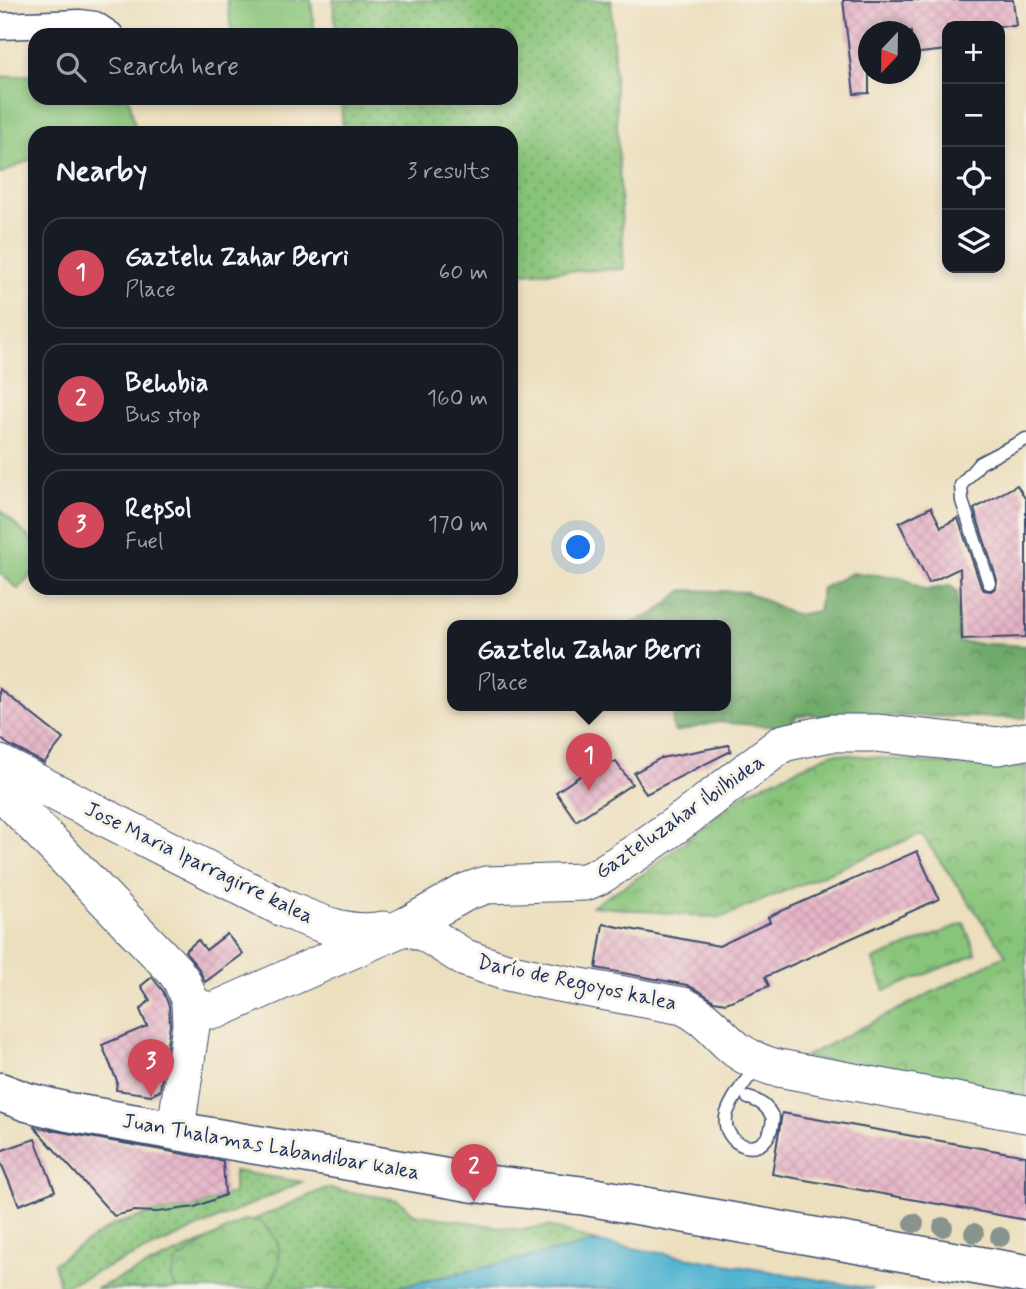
<!DOCTYPE html>
<html lang="en">
<head>
<meta charset="utf-8">
<style>
	body { margin:0; font-family:Mynerve,sans-serif; background:#242831; color:#f1f3f6 }
	.controls { position:absolute; right:21px; top:21px; display:grid; overflow:hidden; border-radius:14px; box-shadow:0 4px 10px #0003 }
	.controls button { width:63px; height:63px; display:grid; place-items:center; padding:0; border:0; border-bottom:2px solid #363941; background:#171b24; color:#f1f3f6; font:35px sans-serif }
	.compass { position:absolute; left:858px; top:21px; width:63px; height:63px; border-radius:50%; background:#171b24; box-shadow:0 4px 10px #0003; rotate:202deg }
	.you { position:absolute; left:579px; top:548px; width:24px; height:24px; margin:-18px; border:5px solid #fff; border-radius:50%; background:#1a73e8; box-shadow:0 0 0 10px #1a73e833 }
	.badge { display:grid; place-items:center; width:46px; height:46px; border-radius:50%; background:#d1495b; color:#fff; font-size:23px; font-weight:700 }
	.pin { position:absolute; translate:-50% -58px; filter:drop-shadow(0 2px 4px #0008) }
	.pin::after { content:''; position:absolute; top:37px; width:24px; height:21px; background:inherit; clip-path:polygon(0 0,100% 0,50% 100%) }
	.popup { position:absolute; left:447px; top:620px; width:284px; height:91px; box-sizing:border-box; display:grid; place-content:center; border-radius:14px; background:#171b24; filter:drop-shadow(0 2px 5px #0005); font-size:23px; white-space:nowrap; color:#9ea1a6 }
	.popup b { font-size:26px; color:#f1f3f6 }
	.popup::after { content:''; position:absolute; left:50%; top:100%; margin-left:-14px; border:14px solid transparent; border-top-color:#171b24 }
	.list { margin:0; padding:0; list-style:none }
	h2 { display:flex; justify-content:space-between; align-items:center; height:91px; margin:0; padding:0 28px; font-size:30px }
	h2 small { font-size:23px; font-weight:400; color:#9ea1a6 }
	.list li { display:grid; grid-template-columns:46px 1fr auto; gap:21px; align-items:center; box-sizing:border-box; height:112px; margin:0 14px 14px; padding:0 14px; border:2px solid #363941; border-radius:21px }
	.list b { display:block; font-size:26px; white-space:nowrap }
	.list p { margin:0; font-size:23px; white-space:nowrap; color:#9ea1a6 }
	.list em { font-size:23px; font-style:normal; color:#9ea1a6 }
	.icon { flex:none; width:38px; height:38px; fill:none; stroke:currentColor; stroke-width:2; stroke-linecap:round; stroke-linejoin:round }
	.map { position:relative; flex:none; width:1026px; height:1289px; overflow:hidden }
	.search { position:absolute; background:#171b24; box-shadow:0 4px 10px #0003; left:28px; top:28px; width:490px; height:77px; display:flex; align-items:center; gap:18px; box-sizing:border-box; padding:0 24px; border-radius:21px; color:#9ea1a6; font-size:26px }
	.panel { position:absolute; background:#171b24; box-shadow:0 4px 10px #0003; left:28px; top:126px; width:490px; height:469px; border-radius:21px }
	.map>svg:first-child { display:block }
	.grass { fill:url(#grass-dots); stroke:#527a6c; stroke-width:2 }
	.forest { fill:url(#forest-crowns); stroke:#446c64; stroke-width:2 }
	.park { fill:url(#park-crowns); stroke:#527a6c; stroke-width:2 }
	.garden { fill:#88c479; stroke:#527a6c; stroke-width:2 }
	.water { fill:#51b4d0; stroke:#367297; stroke-width:2 }
	.building { fill:url(#building-cross-hatch) }
	.lines { fill:none; stroke-linecap:round; stroke-linejoin:round }
	.lane-casing { stroke:#3a496c; stroke-width:15 }
	.street-casing { stroke:#3a496c; stroke-width:29 }
	.secondary-casing { stroke:#3a496c; stroke-width:39 }
	.primary-casing { stroke:#3a496c; stroke-width:41 }
	.lane { stroke:#fff; stroke-width:12 }
	.street { stroke:#fff; stroke-width:26 }
	.secondary { stroke:#fff; stroke-width:37 }
	.primary { stroke:#fff; stroke-width:38 }
	.tree { fill:#88938d }
	.labels { text-anchor:middle; dominant-baseline:central; stroke-width:6; stroke-linejoin:round; paint-order:stroke }
	.street-label { font-size:21px; fill:#1b2f5e; stroke:#f7f3e8 }
</style>
</head>
<body>
<div class="map">
<svg width="1026" height="1289" viewBox="0 0 1026 1289">
	<defs>
		<pattern id="grass-dots" width="8" height="8" patternUnits="userSpaceOnUse" patternTransform="scale(1.75)"><rect width="8" height="8" fill="#88c479"/><path d="M2 2h.1M6 6h.1" fill="none" stroke="#6ea066" stroke-width="1.8" stroke-linecap="round"/></pattern>
		<pattern id="forest-crowns" width="20" height="18" patternUnits="userSpaceOnUse" patternTransform="scale(1.75)"><rect width="20" height="18" fill="#6eaa69"/><path d="M2 6a3 3 0 1 1 6 0M12 15a3 3 0 1 1 6 0" fill="none" stroke="#5a8b5a"/></pattern>
		<pattern id="park-crowns" width="20" height="18" patternUnits="userSpaceOnUse" patternTransform="scale(1.75)"><rect width="20" height="18" fill="#88c479"/><path d="M2 6a3 3 0 1 1 6 0M12 15a3 3 0 1 1 6 0" fill="none" stroke="#6ea066"/></pattern>
		<pattern id="building-cross-hatch" width="8" height="8" patternUnits="userSpaceOnUse" patternTransform="scale(1.75)"><rect width="8" height="8" fill="#e5b2c6"/><path d="M0 0l8 8M0 8l8-8" fill="none" stroke="#c499ac"/></pattern>
	</defs>
	<rect width="100%" height="100%" fill="#f7f3e8"/>
	<filter id="ink" filterUnits="userSpaceOnUse"><feTurbulence type="fractalNoise" baseFrequency=".0143" numOctaves="2"/><feDisplacementMap in="SourceGraphic" scale="14" xChannelSelector="R" yChannelSelector="G"/><feConvolveMatrix kernelMatrix="1 2 1 2 8 2 1 2 1" color-interpolation-filters="sRGB"/></filter>
	<filter id="wash" filterUnits="userSpaceOnUse"><feTurbulence type="fractalNoise" baseFrequency=".00686" numOctaves="4" result="noise"/><feDisplacementMap in="SourceGraphic" scale="28" xChannelSelector="R" yChannelSelector="G"/><feGaussianBlur stdDeviation="1.57" result="paint"/><feColorMatrix in="noise" values="0 0 0 0 0 0 0 0 0 0 0 0 0 0 0 0 0 1.4 0 .05"/><feComposite in="paint" operator="in"/></filter>
	<g filter="url(#wash)">
		<rect width="100%" height="100%" fill="#ecdfbe"/>
		<g class="grass">
			<polygon points="333,0 611,0 624,269 511,273 511,133 343,133 341,98 511,98 511,35 336,35"/>
			<polygon points="234,1171 302,1182 60,1288 54,1263 113,1225 157,1212 195,1207 225,1195 234,1193"/>
			<polygon points="326,1188 398,1200 414,1214 521,1230 549,1226 597,1242 390,1289 95,1289"/>
		</g>
		<polygon class="forest" points="852,573 901,577 925,590 950,586 957,591 959,642 1026,646 1026,718 896,716 839,721 810,714 797,716 789,728 718,722 675,732 672,724 675,705 726,705 726,625 629,625 655,613 683,590 747,592 796,615 818,611 822,588"/>
		<g class="park">
			<polygon points="832,753 963,766 1019,767 1026,766 1026,1100 804,1057 1006,955 921,834 720,918 592,906 645,873 745,793"/>
			<polygon points="964,923 976,954 885,991 873,960"/>
			<path d="M 244,1220 L 260,1221 C 266,1227 276,1236 278,1244 C 282,1260 276,1277 267,1289 L 177,1289 L 171,1279 L 176,1262 L 209,1239 Z"/>
		</g>
		<g class="garden">
			<polygon points="227,0 311,0 315,35 232,35"/>
			<polygon points="35,75 35,98 129,98 136,132 35,133 35,157 0,174 0,77"/>
			<polygon points="0,510 35,543 35,571 18,589 0,573"/>
		</g>
		<polygon class="water" points="597,1242 873,1289 390,1289"/>
		<g id="blocks">
			<g class="building">
				<polygon points="843,0 1013,0 1016,26 947,26 947,50 911,54 911,32 869,32 869,93 854,94"/>
				<polygon points="1017,485 1026,500 1026,637 962,639 960,568 929,583 899,523 931,507 941,527 958,518 981,586 984,590 991,591 996,588 997,580 974,509"/>
				<polygon points="0,689 63,739 44,763 9,745 0,738"/>
				<polygon points="729,745 731,751 646,794 634,773 661,758"/>
				<polygon points="616,762 632,784 576,821 556,792 595,766"/>
				<polygon points="917,851 939,899 765,977 769,986 726,1003 714,1001 701,992 687,985 596,968 603,924 719,946 770,922 768,917"/>
				<polygon points="227,934 243,954 205,982 199,969 185,951 198,940 206,950"/>
				<polygon points="152,977 163,991 169,1006 170,1025 160,1091 151,1095 116,1090 117,1081 102,1045 147,1026 140,1010 150,1000 141,986"/>
				<polygon points="782,1113 1026,1156 1026,1220 772,1174"/>
				<polygon points="34,1127 223,1161 225,1195 195,1207 157,1212 134,1211 114,1216"/>
				<polygon points="35,1139 55,1191 19,1205 0,1161 0,1151"/>
			</g>
		</g>
	</g>
	<g filter="url(#ink)">
		<use href="#blocks" fill-opacity="0" stroke="#3a496c" stroke-width="2"/>
		<g class="lines">
			<defs>
				<g id="lane">
					<polyline points="989,583 962,501 961,485 980,463 1026,439"/>
					<path d="M 748,1098 C 760,1101 767,1106 773,1118 C 769,1167 717,1145 727,1113 C 733,1096 747,1080 757,1066"/>
				</g>
				<polyline id="street" points="0,26 80,23 95,25 110,35"/>
				<g id="secondary">
					<path d="M 0,764 L 283,908 C 316,922 348,937 384,930"/>
					<polyline points="0,790 175,971 182,981 190,1002 191,1026 178,1115"/>
					<path d="M 406,926 L 427,934 L 465,958 L 503,971 L 548,981 L 683,1006 C 707,1017 718,1035 737,1050 C 748,1058 760,1063 773,1067 L 1026,1114"/>
					<polyline points="190,1002 202,1010 216,1010 406,926 466,892 486,885 585,882 599,876 634,854 687,817 783,743 831,733 876,733 998,746 1026,741"/>
				</g>
				<polyline id="primary" points="0,1092 27,1102 68,1112 475,1183 586,1196 1026,1274"/>
			</defs>
			<use href="#lane" class="lane-casing"/>
			<use href="#street" class="street-casing"/>
			<use href="#secondary" class="secondary-casing"/>
			<use href="#primary" class="primary-casing"/>
			<use href="#lane" class="lane"/>
			<use href="#street" class="street"/>
			<use href="#secondary" class="secondary"/>
			<use href="#primary" class="primary"/>
		</g>
		<g class="tree">
			<circle cx="914" cy="1223" r="10"/>
			<circle cx="943" cy="1227" r="10"/>
			<circle cx="974" cy="1233" r="10"/>
			<circle cx="1000" cy="1237" r="10"/>
		</g>
	</g>
	<g class="labels">
		<g class="street-label">
			<text transform="translate(680 817) rotate(-35)">Gazteluzahar ibilbidea</text>
			<text transform="translate(199 863) rotate(26)">Jose Maria Iparragirre kalea</text>
			<text transform="translate(577 983) rotate(12)">Darío de Regoyos kalea</text>
			<text transform="translate(271 1147) rotate(10)">Juan Thalamas Labandibar kalea</text>
		</g>
	</g>
</svg>
<div class="controls">
<button>+</button>
<button>−</button>
<button><svg class="icon" aria-label="locate" viewBox="0 0 24 24"><circle cx="12" cy="12" r="6"/><path d="M12 2v4M12 18v4M2 12h4M18 12h4"/></svg></button>
<button><svg class="icon" aria-label="layers" viewBox="0 0 24 24"><path d="M12 4l9 5-9 5-9-5zM3 14l9 5 9-5"/></svg></button>
</div>
<svg class="compass" viewBox="-18 -18 36 36"><path d="M0-13l5 13h-10z" fill="#e53935"/><path d="M0 13l5-13h-10z" fill="#9ea1a6"/></svg>
<div class="you"></div>
<div class="pin badge" style="left:589px;top:791px">1</div>
<div class="popup"><b>Gaztelu Zahar Berri</b>Place</div>
<div class="pin badge" style="left:474px;top:1202px">2</div>
<div class="pin badge" style="left:151px;top:1097px">3</div>
<div class="search"><svg class="icon" aria-label="search" viewBox="0 0 24 24"><circle cx="10" cy="10" r="6"/><path d="M15 15l6 6"/></svg>Search here</div>
<section class="panel">
<h2>Nearby<small>3 results</small></h2>
<ul class="list">
<li><span class="badge">1</span><div><b>Gaztelu Zahar Berri</b><p>Place</p></div><em>60 m</em></li>
<li><span class="badge">2</span><div><b>Behobia</b><p>Bus stop</p></div><em>160 m</em></li>
<li><span class="badge">3</span><div><b>Repsol</b><p>Fuel</p></div><em>170 m</em></li>
</ul>
</section>
</div>
</body>
</html>
